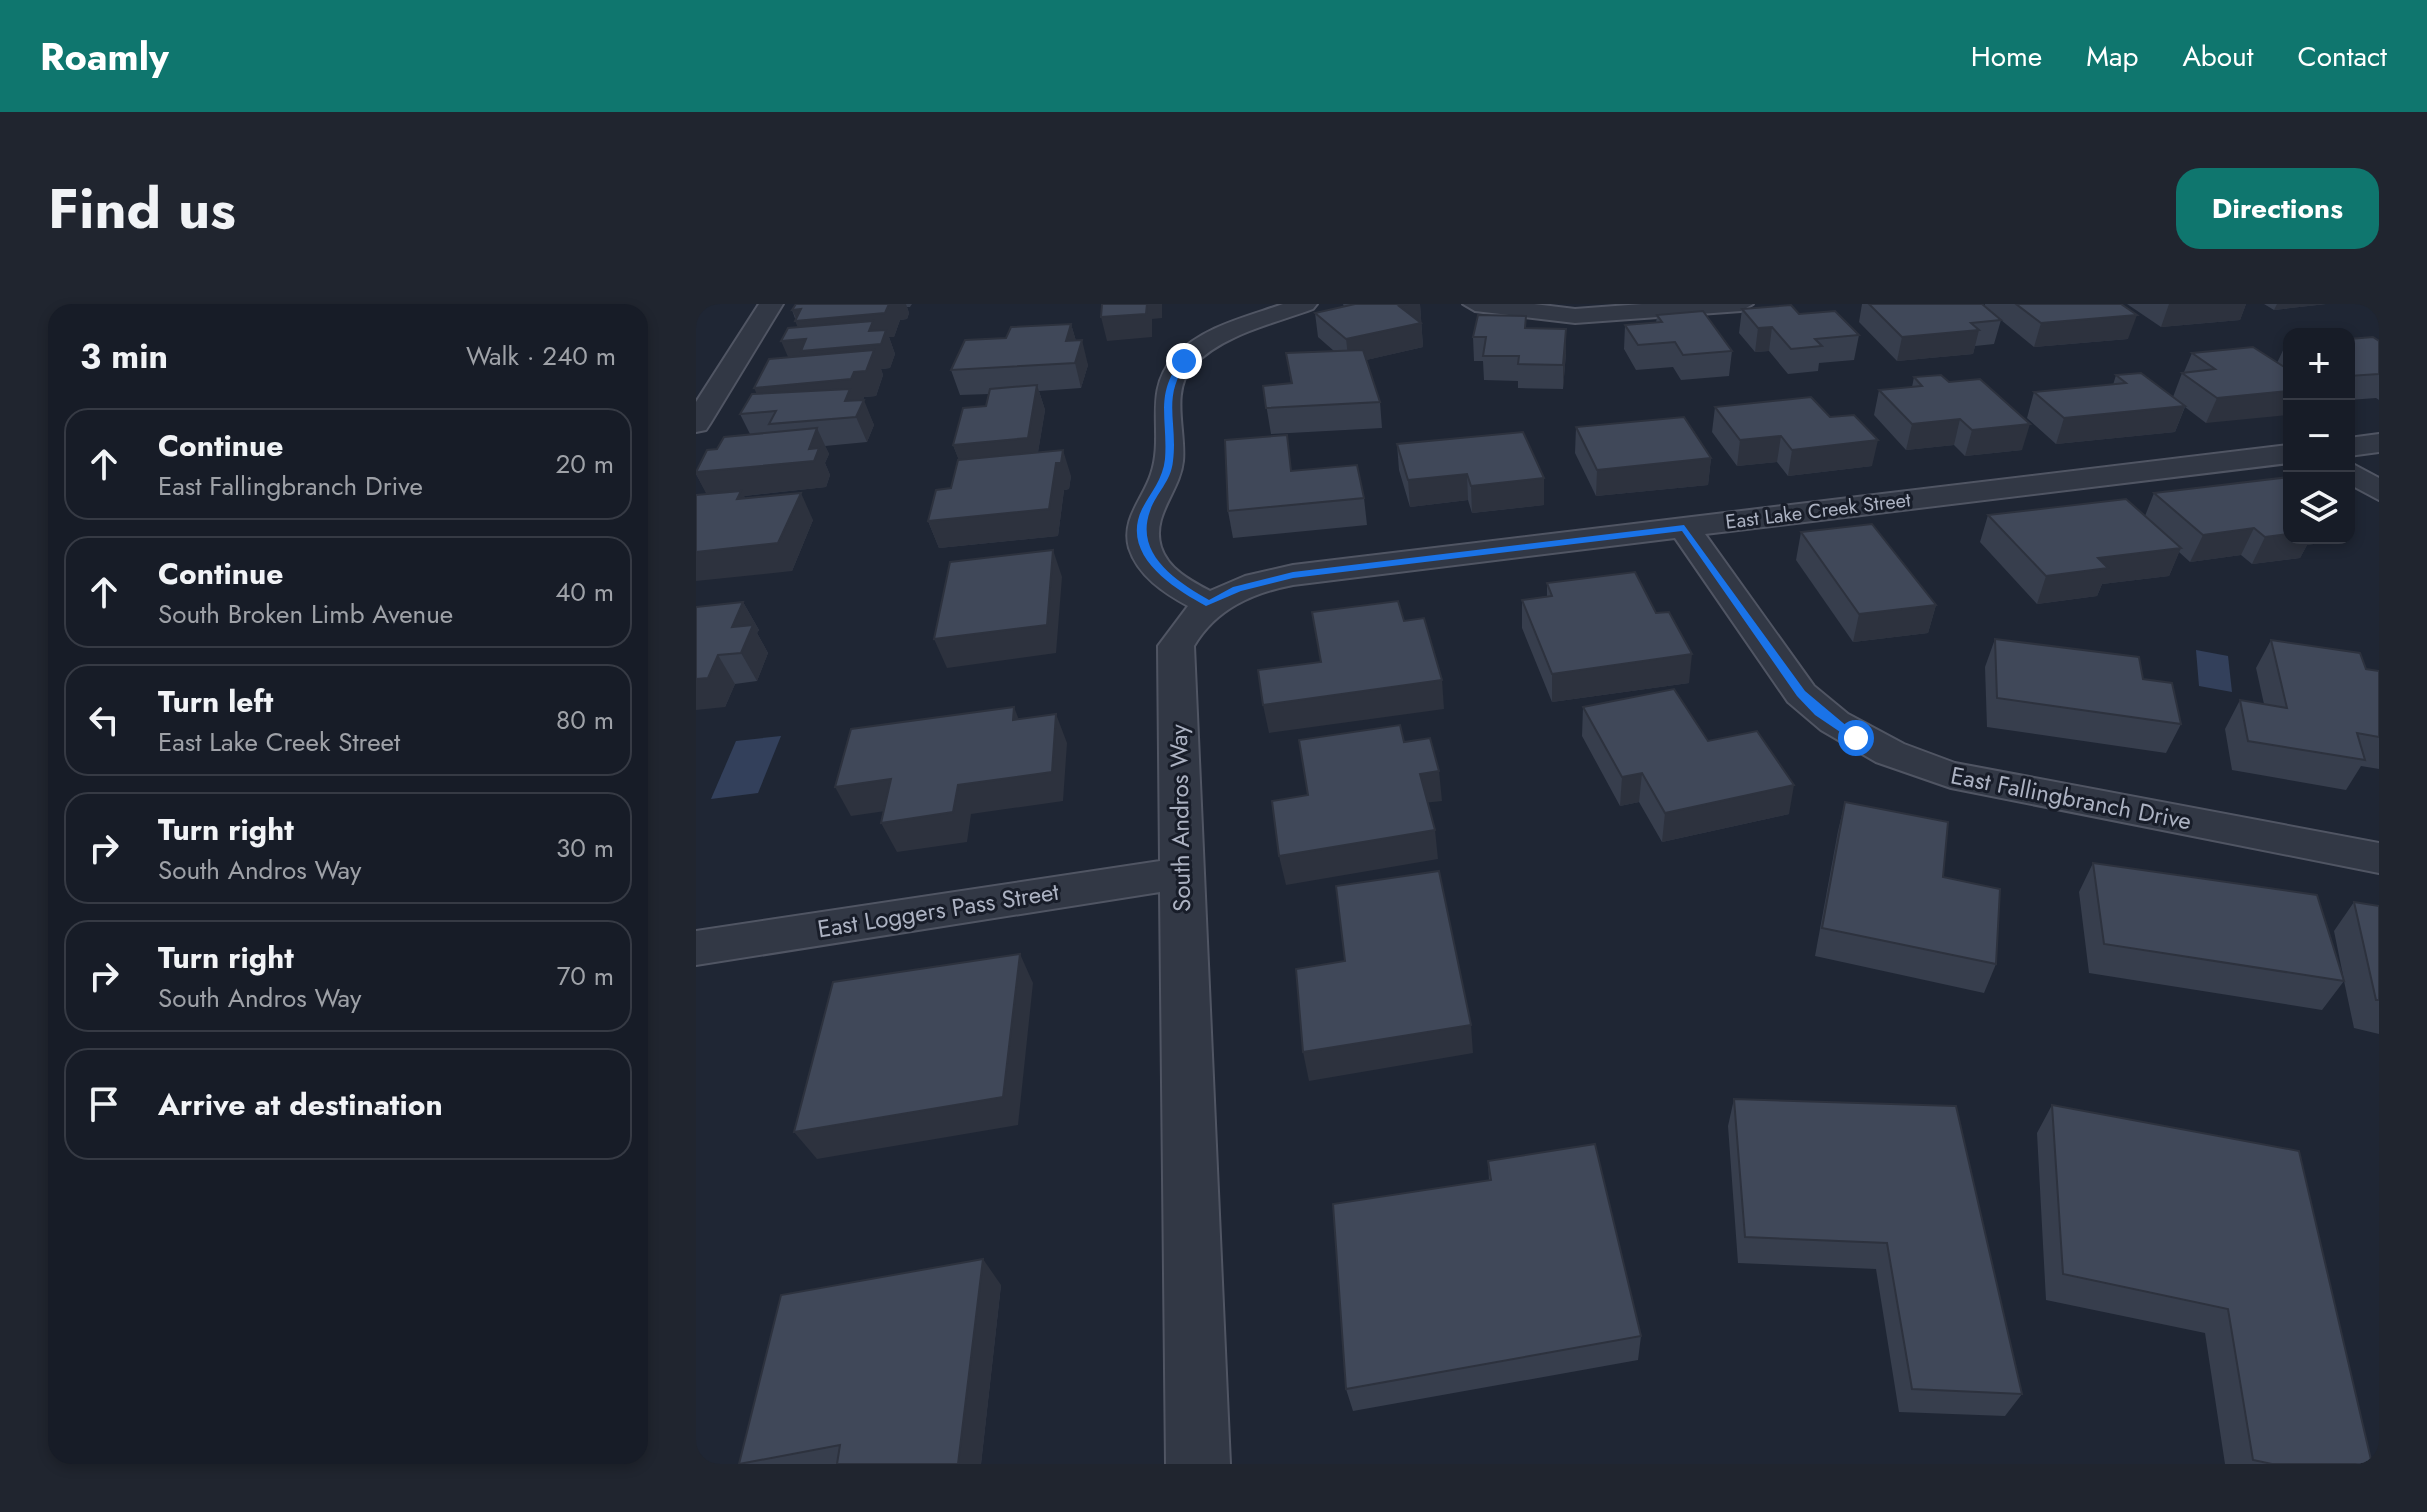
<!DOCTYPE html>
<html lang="en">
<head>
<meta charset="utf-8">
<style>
	body { margin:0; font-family:Jost,sans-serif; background:#20252f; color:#f1f3f6 }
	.controls { position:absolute; right:24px; top:24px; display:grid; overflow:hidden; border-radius:16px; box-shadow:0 4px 12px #0003 }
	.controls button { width:72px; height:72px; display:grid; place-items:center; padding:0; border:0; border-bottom:2px solid #363a44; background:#171c27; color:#f1f3f6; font:40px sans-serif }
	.stop { position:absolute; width:24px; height:24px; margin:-18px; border:6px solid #1a73e8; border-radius:50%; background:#fff }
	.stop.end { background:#1a73e8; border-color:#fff; box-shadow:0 2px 8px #0008 }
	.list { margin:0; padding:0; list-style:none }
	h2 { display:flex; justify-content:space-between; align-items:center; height:104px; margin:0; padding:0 32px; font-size:34px }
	h2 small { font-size:26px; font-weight:400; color:#9ea1a7 }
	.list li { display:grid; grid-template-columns:52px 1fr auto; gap:24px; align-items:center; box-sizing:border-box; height:112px; margin:0 16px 16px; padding:0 16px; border:2px solid #363a44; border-radius:24px }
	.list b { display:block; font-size:30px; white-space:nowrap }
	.list p { margin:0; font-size:26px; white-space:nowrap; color:#9ea1a7 }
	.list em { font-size:26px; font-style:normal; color:#9ea1a7 }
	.icon { flex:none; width:44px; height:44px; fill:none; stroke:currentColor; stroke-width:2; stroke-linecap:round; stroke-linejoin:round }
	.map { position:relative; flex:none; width:1683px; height:1160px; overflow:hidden; border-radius:24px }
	header { display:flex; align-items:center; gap:48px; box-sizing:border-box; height:112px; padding:0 40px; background:#0f766e; color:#fff }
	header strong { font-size:38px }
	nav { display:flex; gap:44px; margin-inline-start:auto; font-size:28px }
	.intro { display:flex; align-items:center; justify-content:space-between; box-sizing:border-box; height:192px; padding:0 48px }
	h1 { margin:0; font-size:56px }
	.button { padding:20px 36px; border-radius:24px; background:#0f766e; color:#fff; font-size:28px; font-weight:700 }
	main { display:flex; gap:48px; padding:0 48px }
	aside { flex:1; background:#171c27; border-radius:24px; box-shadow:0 4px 12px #0003 }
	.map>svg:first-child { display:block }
	.water { fill:#33405b }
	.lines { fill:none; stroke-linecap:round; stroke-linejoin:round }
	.minor-casing { stroke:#505563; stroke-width:4 }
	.minor { fill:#323845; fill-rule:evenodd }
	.wall { fill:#373e4d }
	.shaded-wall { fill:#2d323e }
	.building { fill:#404859; stroke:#2d323e; stroke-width:2 }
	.route { fill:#1a73e8 }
	.labels { text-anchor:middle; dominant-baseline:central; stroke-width:6; stroke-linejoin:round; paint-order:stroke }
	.far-street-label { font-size:20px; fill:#acb2c2; stroke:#181d29 }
	.street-label { font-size:24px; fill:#acb2c2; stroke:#181d29 }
</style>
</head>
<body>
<header>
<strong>Roamly</strong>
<nav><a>Home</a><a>Map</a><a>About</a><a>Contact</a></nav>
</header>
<div class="intro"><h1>Find us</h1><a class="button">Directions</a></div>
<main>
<aside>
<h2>3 min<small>Walk · 240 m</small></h2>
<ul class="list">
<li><svg class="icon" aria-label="ahead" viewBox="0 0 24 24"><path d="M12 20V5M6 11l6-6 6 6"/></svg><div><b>Continue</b><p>East Fallingbranch Drive</p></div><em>20 m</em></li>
<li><svg class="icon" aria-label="ahead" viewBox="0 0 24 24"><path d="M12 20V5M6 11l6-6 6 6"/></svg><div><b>Continue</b><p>South Broken Limb Avenue</p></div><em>40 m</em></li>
<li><svg class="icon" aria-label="left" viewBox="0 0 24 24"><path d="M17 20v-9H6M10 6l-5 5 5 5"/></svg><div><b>Turn left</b><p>East Lake Creek Street</p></div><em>80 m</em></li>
<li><svg class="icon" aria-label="right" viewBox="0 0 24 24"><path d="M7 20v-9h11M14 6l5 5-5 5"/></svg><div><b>Turn right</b><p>South Andros Way</p></div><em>30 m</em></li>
<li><svg class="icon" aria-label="right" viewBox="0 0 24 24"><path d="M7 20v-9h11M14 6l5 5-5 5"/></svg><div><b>Turn right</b><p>South Andros Way</p></div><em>70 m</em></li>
<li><svg class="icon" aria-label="arrive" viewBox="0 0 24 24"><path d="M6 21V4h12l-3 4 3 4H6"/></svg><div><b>Arrive at destination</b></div></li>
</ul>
</aside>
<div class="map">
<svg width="1683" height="1160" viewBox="0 0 1683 1160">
	<rect width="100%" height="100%" fill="#1f2634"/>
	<g class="water">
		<polygon points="1500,346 1532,352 1536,388 1503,382"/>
		<polygon points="85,432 62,489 15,495 40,437"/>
	</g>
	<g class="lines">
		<defs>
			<g id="minor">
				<polygon points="63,0 87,0 14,120 10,126 0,128 0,98"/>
				<path d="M 587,0 L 621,0 L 617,5 C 577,20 527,30 497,62 C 474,87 490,127 487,157 C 484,188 455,211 465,243 C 472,265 495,277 514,287 L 549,272 L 597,261 L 1593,141 L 1593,159 L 1009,230 L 1118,382 L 1152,410 L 1208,440 L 1259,459 L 1683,539 L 1683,569 L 1255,484 L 1180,458 L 1125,426 L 1092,398 L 979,234 L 597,281 C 556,289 520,305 498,342 L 534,1160 L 470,1160 L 464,588 L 0,661 L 0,627 L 464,557 L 462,342 L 492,302 C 468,289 442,272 433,244 C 425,215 447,195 455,170 C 469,129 446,88 478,53 C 505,23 550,13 587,0 Z"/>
				<polygon points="767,0 838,0 879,5 946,0 1057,0 1045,7 879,19 779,7"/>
				<polygon points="1683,130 1683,148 1653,152 1653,134"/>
				<polygon points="1653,158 1683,174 1683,196 1653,180"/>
			</g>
		</defs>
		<use href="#minor" class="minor-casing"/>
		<use href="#minor" class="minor"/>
	</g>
	<g class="wall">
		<polygon points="100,0 216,0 214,3 211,3 213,9 211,15 204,16 198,33 193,33 199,50 194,64 185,65 187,71 180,92 168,93 167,96 178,121 171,138 129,142 133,150 129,159 134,171 130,183 48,192 49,194 117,216 96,267 11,190 0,170 21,145 54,130 44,110 60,89 92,54 102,23 96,6"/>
		<polygon points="647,0 724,0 727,43 670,56 684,98 686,124 575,130 567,82 595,79 590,49 638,47 622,33 619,9 648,3"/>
		<polygon points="1166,0 1286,0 1289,2 1289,0 1425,0 1432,35 1338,43 1305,16 1298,40 1279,42 1277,50 1201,57 1163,18"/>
		<polygon points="1431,0 1550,0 1544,16 1465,23"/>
		<polygon points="1568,0 1630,0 1578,6"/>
		<polygon points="1046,5 1103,10 1163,31 1158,56 1123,59 1122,67 1092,70 1073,47 1059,48 1043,29"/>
		<polygon points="961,11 1036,47 1033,72 985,76 977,63 940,66 928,45 929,21 960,19"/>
		<polygon points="830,12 830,24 870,49 867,85 822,84 822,77 788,76 787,57 778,57 777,33"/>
		<polygon points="375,20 380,37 392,61 385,84 343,87 349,106 342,148 375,172 373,185 368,186 362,232 243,244 232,217 255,184 263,156 257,141 290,102 293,90 264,91 255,66 310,34"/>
		<polygon points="1653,35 1683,37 1683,96 1680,94 1653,96"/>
		<polygon points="1590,40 1593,40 1593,87 1510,119 1489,103 1479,128 1360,140 1331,114 1338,88 1417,81 1420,71 1477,93 1486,69 1488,68 1496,49 1581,59"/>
		<polygon points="1218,73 1326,146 1269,152 1258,141 1210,146 1178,111 1183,86 1216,83"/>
		<polygon points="1019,103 1176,162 1092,172 1081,158 1041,162 1016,128"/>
		<polygon points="880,123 1015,154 1012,181 900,192 879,149"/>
		<polygon points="701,140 848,174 848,201 776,209 772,196 714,203 703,166"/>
		<polygon points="596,167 668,194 671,221 537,234 532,207"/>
		<polygon points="1458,189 1593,234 1638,234 1636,237 1611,241 1604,254 1556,260 1545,251 1494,258 1483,248 1473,272 1406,280 1401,292 1341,300 1284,238 1292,211 1449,212"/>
		<polygon points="1105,228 1240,301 1232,329 1157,338 1100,256"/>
		<polygon points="851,279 993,379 856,398 826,324 826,296 851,292"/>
		<polygon points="47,298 63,326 61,329 72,349 61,377 39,380 29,403 0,303"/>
		<polygon points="1299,335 1447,375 1485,420 1470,449 1291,423 1289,363"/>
		<polygon points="1575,336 1670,365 1683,367 1683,465 1665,462 1650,486 1536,466 1529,425 1544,396 1568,400 1560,364"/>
		<polygon points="887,403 1012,437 1093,510 966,538 943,498 924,502 886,432"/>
		<polygon points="1149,498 1247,573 1300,660 1288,689 1119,652 1142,527"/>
		<polygon points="1397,559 1648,676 1638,627 1658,598 1683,602 1683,730 1658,724 1648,677 1626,706 1393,669 1383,588"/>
		<polygon points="1038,795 1260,802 1326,1090 1309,1112 1203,1108 1180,965 1042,959 1032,822"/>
		<polygon points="1356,801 1676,1160 1529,1160 1509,1029 1350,996 1341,829"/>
		<polygon points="792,857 945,1032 942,1056 657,1107 650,1085 793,876"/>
		<polygon points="305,981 285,1160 43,1160"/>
	</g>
	<g class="shaded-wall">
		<polygon points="193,0 210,0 213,9 211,15 204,16 198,33 193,33 199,50 194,64 185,65 187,71 180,92 168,93 165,100 168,96 178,121 171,138 160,113 80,107 69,108 58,84 96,62 85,37 107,35 99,17 101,16 96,6"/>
		<polygon points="451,0 466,0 466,14 456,15 456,33 411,37 405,13"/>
		<polygon points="712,0 724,0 727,43 653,60 650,35 703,2"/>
		<polygon points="1473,0 1550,0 1544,16 1465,23"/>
		<polygon points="1581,0 1630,0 1578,6"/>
		<polygon points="1441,11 1432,35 1338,43 1345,19"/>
		<polygon points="375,20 382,44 370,37"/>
		<polygon points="1076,23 1073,47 1059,48 1062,24"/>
		<polygon points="870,25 870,49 867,85 867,61"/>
		<polygon points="1283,26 1277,50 1201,57 1206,33"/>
		<polygon points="386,36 392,61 385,84 379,59"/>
		<polygon points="341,81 349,106 340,160 267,167 257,141"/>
		<polygon points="1593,87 1593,111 1510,119 1521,94"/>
		<polygon points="1489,102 1479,128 1360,140 1368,114"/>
		<polygon points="1264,115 1258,141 1210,146 1216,120"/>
		<polygon points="1334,120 1326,146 1269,152 1276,126"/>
		<polygon points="121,124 133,150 129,159 134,171 130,183 48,192 59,214 13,195 0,170 0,168"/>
		<polygon points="1085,132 1081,158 1041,162 1044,136"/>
		<polygon points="1182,136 1176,162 1092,172 1096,146"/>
		<polygon points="367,146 375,172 373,185 368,186 362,232 243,244 232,217 360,159"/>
		<polygon points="1015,154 1012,181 900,192 901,166"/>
		<polygon points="771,170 772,196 714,203 712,176"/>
		<polygon points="848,174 848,201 776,209 775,182"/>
		<polygon points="105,189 117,216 96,267 0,277 0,248"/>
		<polygon points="1558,224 1545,251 1494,258 1507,231"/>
		<polygon points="1593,230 1593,234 1638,234 1636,237 1611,241 1604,254 1556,260 1569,233"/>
		<polygon points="1485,244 1473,272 1406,280 1401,292 1341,300 1350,272 1402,254"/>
		<polygon points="357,246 366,273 360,349 251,364 238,335"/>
		<polygon points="47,298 63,326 61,329 72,349 61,377 45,349 36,323"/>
		<polygon points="1240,301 1232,329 1157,338 1163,310"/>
		<polygon points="996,350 993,379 856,398 856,370"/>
		<polygon points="22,351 39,380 29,403 0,406 0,375"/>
		<polygon points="746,376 748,405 573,429 567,401"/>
		<polygon points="318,403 329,432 317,416"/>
		<polygon points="360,410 371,439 367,497 275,510 271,538 201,548 185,519 262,481"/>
		<polygon points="743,467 746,497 727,499 724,470"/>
		<polygon points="946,469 943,498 924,502 926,473"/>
		<polygon points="195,475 210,504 155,512 139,483"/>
		<polygon points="1098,481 1093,510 966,538 969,509"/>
		<polygon points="739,526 742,555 590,581 583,552"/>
		<polygon points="324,650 337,679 322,821 121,855 98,828"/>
		<polygon points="775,721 777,749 613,777 607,748"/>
		<polygon points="287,955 305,981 285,1160 262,1160"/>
	</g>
	<g class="building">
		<polygon points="100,0 193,0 189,9 99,17 105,5 96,6"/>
		<polygon points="406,0 451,0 450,10 405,13"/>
		<polygon points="659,0 712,0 703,2 725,19 650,35 619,9"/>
		<polygon points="1173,0 1286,0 1305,16 1275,19 1283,26 1206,33"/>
		<polygon points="1320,0 1425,0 1441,11 1345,19"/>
		<polygon points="1095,1 1103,10 1139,7 1163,31 1119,35 1126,42 1095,45 1076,23 1062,24 1046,5"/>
		<polygon points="1007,7 1036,47 987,51 979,38 942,41 929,21 966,18 961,11"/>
		<polygon points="782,11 830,12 829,24 870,25 867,61 822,60 823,52 787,52 790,33 777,33"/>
		<polygon points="177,17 173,27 190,26 185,40 105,47 110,35 85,37 92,24"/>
		<polygon points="375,20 370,37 386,36 379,59 255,66 269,36 310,34 315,23"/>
		<polygon points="1677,33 1683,37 1683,70 1653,72 1653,35"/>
		<polygon points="1557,43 1593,66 1593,87 1521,94 1486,69 1519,65 1496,49"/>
		<polygon points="178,46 170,67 158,68 155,75 58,84 73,55"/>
		<polygon points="667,46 684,98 570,104 567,82 596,79 590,49"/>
		<polygon points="1445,69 1489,102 1368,114 1338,88 1430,79 1420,71"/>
		<polygon points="1245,71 1253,78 1284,75 1334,120 1276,126 1264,115 1216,120 1183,86 1226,82 1218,73"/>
		<polygon points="341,81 332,134 257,141 267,104 290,102 294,85"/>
		<polygon points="154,85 149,97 168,96 160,113 73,120 80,107 44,110 56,90"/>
		<polygon points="1115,93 1134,113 1158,111 1182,136 1096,146 1085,132 1044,136 1019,103"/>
		<polygon points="988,113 1015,154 901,166 880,123"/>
		<polygon points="121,124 113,145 123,144 118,157 0,168 11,146 21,145 28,133"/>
		<polygon points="827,128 848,174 775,182 771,170 712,176 701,140"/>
		<polygon points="591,131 595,167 661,161 668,194 532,207 529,136"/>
		<polygon points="367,146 365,159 360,159 353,205 232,217 240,186 255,184 262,156"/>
		<polygon points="1593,173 1593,230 1569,233 1558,224 1507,231 1458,189"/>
		<polygon points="45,187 41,195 105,189 82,239 0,248 0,191"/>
		<polygon points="1430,195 1485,244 1402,254 1412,264 1350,272 1292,211"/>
		<polygon points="1176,220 1240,301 1163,310 1105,228"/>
		<polygon points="357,246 351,321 238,335 254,258"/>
		<polygon points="939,268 960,309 973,308 996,350 856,370 826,296 856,292 851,279"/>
		<polygon points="702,297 708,317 728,314 746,376 567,401 562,366 625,358 616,308"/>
		<polygon points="47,298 36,323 57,321 45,349 22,351 12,374 0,375 0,303"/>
		<polygon points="1299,335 1443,353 1447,375 1476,379 1485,420 1301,394"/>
		<polygon points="1575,336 1664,349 1670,365 1683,367 1683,433 1661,429 1669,456 1552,437 1544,396 1591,404"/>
		<polygon points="978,385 1012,437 1061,427 1098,481 969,509 946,469 926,473 887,403"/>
		<polygon points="318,403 317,416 360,410 356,468 262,481 257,508 185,519 195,475 139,483 155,425"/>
		<polygon points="704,421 708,438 734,434 743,467 724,470 739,526 583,552 576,497 612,491 603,436"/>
		<polygon points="1149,498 1252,518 1247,573 1304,585 1300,660 1126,624"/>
		<polygon points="1397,559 1621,591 1648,677 1408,640"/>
		<polygon points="743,567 775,721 607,748 600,665 649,657 640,582"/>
		<polygon points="1658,598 1683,602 1683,696 1680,696"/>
		<polygon points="324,650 307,793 98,828 137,678"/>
		<polygon points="1038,795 1260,802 1326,1090 1216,1085 1191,939 1049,933"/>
		<polygon points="1356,801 1603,847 1676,1160 1576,1160 1557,1156 1532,1005 1367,970"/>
		<polygon points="899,840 945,1032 650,1085 637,900 795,876 792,857"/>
		<polygon points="287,955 262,1160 141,1160 144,1141 43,1160 85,991"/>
	</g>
	<path class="route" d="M 486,55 L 492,57 C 465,93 482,117 477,157 C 475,178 460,189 454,207 C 438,251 482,278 513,296 L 537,283 L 597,268 L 988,221 L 1109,387 L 1165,434 L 1156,436 L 1119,411 L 1101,392 L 986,227 L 597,274 L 545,287 L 510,302 C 477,284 424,251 446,205 C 455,188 467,175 469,155 C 472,114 458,91 486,55 Z"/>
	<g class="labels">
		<g class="far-street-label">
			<text transform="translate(1122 207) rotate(-7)">East Lake Creek Street</text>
		</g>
		<g class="street-label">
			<text transform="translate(1375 494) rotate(11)">East Fallingbranch Drive</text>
			<text transform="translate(484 514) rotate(-91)">South Andros Way</text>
			<text transform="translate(242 606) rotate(-9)">East Loggers Pass Street</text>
		</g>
	</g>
</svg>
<div class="controls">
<button>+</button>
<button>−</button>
<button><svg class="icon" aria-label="layers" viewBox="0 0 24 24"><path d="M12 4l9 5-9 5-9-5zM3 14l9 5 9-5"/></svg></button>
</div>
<div class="stop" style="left:1160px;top:434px"></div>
<div class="stop end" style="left:488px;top:57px"></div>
</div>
</main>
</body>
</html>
